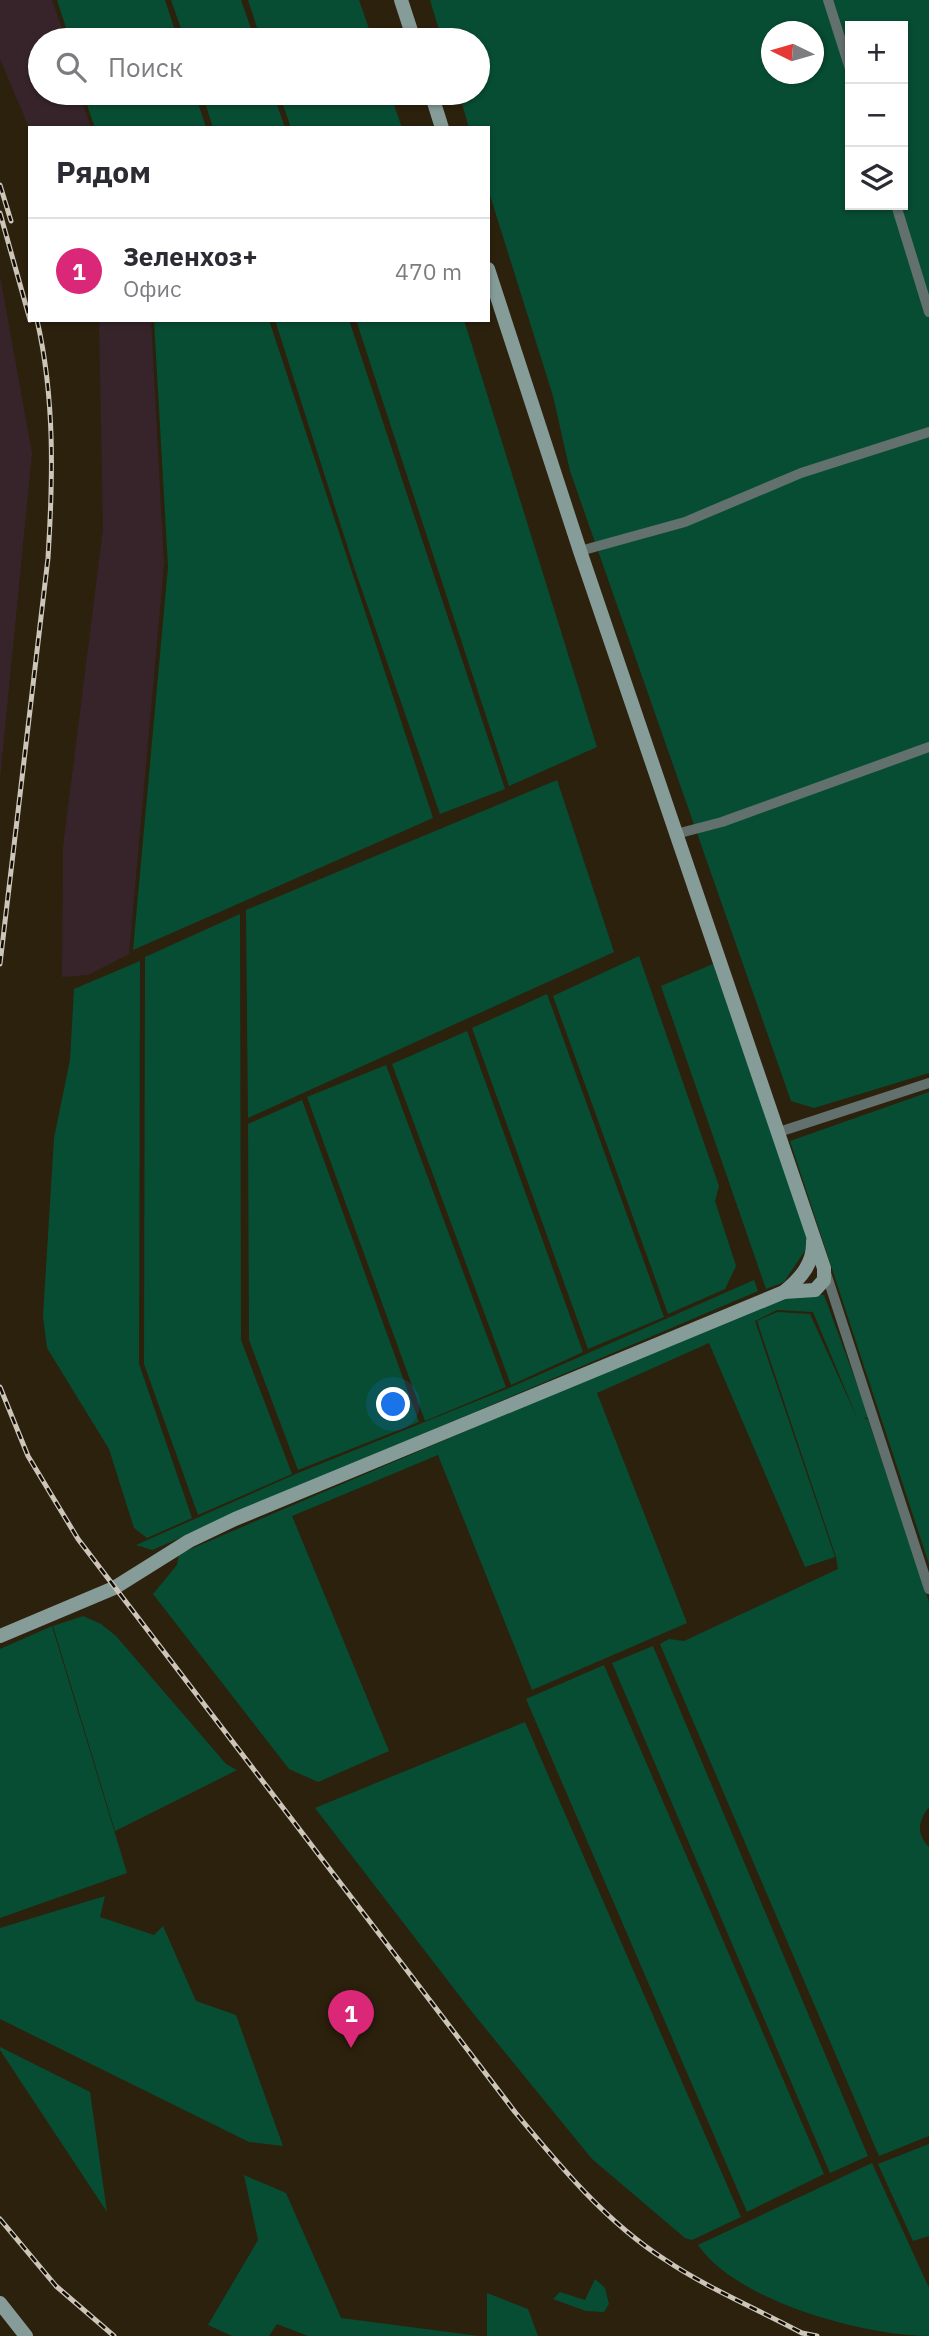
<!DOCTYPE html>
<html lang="ru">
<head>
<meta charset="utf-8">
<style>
	body { margin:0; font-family:"IBM Plex Sans",sans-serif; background:#f2f2f3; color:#2b2b33 }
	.controls { position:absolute; right:21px; top:21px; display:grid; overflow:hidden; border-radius:0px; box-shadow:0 2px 5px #0004 }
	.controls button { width:63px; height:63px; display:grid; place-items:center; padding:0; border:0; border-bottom:2px solid #e1e1e2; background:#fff; color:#2b2b33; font:35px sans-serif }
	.compass { position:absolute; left:761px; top:21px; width:63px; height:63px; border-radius:50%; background:#fff; box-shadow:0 2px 5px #0004; rotate:275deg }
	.you { position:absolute; left:394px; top:1405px; width:24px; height:24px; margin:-18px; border:5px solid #fff; border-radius:50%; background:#1a73e8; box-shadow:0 0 0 10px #1a73e833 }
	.badge { display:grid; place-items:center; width:46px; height:46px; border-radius:50%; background:#db2777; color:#fff; font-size:23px; font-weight:700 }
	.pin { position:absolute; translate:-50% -58px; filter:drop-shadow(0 2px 4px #0008) }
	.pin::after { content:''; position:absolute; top:37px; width:24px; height:21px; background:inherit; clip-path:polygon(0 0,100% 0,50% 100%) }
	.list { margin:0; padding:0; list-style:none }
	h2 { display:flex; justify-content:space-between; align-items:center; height:91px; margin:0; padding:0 28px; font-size:30px }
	h2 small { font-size:23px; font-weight:400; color:#7c7c81 }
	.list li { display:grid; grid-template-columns:46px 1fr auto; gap:21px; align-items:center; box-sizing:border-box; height:105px; padding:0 28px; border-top:2px solid #e1e1e2 }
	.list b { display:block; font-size:26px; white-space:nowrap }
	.list p { margin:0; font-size:23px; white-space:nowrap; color:#7c7c81 }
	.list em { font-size:23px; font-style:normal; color:#7c7c81 }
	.icon { flex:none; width:38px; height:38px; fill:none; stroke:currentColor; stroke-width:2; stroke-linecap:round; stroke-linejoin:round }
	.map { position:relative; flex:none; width:929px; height:2336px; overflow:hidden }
	.search { position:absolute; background:#fff; box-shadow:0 2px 5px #0004; left:28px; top:28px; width:462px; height:77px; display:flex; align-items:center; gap:18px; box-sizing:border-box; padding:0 24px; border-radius:38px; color:#7c7c81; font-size:26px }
	.panel { position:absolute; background:#fff; box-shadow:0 2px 5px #0004; left:28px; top:126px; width:462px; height:196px; border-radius:0px }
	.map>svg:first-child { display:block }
	.industrial { fill:#36242a }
	.green { fill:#074d33; fill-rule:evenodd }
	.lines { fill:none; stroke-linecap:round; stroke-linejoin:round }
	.minor { stroke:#62706e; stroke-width:10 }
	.secondary { stroke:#869c99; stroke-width:14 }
	.rail-casing { stroke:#ccc5b8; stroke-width:5 }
	.rail { stroke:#100b04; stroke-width:2.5; stroke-dasharray:8; stroke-linecap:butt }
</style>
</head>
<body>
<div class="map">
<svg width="929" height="2336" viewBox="0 0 929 2336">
	<rect width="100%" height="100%" fill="#2c210d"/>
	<g class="industrial">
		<polygon points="0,0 52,0 66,40 40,40 40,93 79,93 91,128 30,130 0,59"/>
		<polygon points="0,276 32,453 0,779"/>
		<polygon points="99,320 151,320 164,564 129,954 88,975 62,977 63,847 103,529"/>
	</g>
	<g class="green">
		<polygon points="57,0 165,0 178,40 70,40"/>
		<polygon points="171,0 241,0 255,40 185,40"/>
		<polygon points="248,0 359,0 373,40 261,40"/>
		<path d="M 430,0 L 929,0 L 929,1073 L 814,1108 L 791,1101 L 570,471 L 553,396 L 488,189 L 488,128 L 469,128 L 459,93 L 478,93 L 478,40 L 442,40 ZM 850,26 L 903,26 L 903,205 L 850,205 ZM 772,32 L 814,32 L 814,74 L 772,74 Z"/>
		<polygon points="83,93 195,93 206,128 95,128"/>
		<polygon points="202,93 273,93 285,128 213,128"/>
		<polygon points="279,93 390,93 402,128 291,128"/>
		<polygon points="154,320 269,320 433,818 133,950 168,567"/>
		<polygon points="275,320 349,320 505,789 440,814 355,570"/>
		<polygon points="356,320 464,320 597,747 509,786"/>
		<polygon points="557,780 614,952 248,1118 246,910"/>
		<polygon points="240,914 241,1340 292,1474 198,1515 144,1364 145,957"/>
		<polygon points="639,956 719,1186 715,1201 736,1266 725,1289 668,1314 553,996"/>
		<polygon points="140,961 139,1364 192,1518 147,1538 134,1528 109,1449 47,1348 43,1316 54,1138 70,1060 74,989"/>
		<polygon points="713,964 810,1243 784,1282 766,1289 661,986"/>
		<polygon points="547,994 664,1317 588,1349 472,1028"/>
		<polygon points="467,1031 583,1352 511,1385 392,1064"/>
		<polygon points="386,1065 506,1387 425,1421 307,1097"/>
		<polygon points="929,1092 929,1564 790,1141"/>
		<polygon points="302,1100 419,1422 298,1470 249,1340 248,1124"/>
		<polygon points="754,1280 758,1291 152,1550 136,1545 298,1473 509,1388"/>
		<path d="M 786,1294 L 824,1295 L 869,1417 L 863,1419 L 868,1419 L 929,1602 L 929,1807 C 918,1821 916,1834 929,1847 L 929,2136 L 879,2156 L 660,1644 L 669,1639 L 684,1641 L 838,1569 L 836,1557 L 757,1321 L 777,1312 L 810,1314 L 858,1420 L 813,1312 L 777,1310 L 755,1321 L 835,1557 L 805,1567 L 709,1343 L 597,1393 L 687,1623 L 532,1690 L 438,1455 L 292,1516 L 389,1751 L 318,1782 L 289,1769 L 153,1594 L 177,1565 L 179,1554 Z"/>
		<polygon points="83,1616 101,1624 116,1636 226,1764 237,1770 115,1831 53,1626"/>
		<polygon points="52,1626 127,1873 0,1918 0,1649"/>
		<polygon points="653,1646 868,2156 830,2173 612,1663"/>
		<polygon points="604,1665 824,2174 747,2212 526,1699"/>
		<polygon points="525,1722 741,2217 692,2240 685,2238 592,2159 472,2012 315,1808"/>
		<polygon points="105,1896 100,1917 154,1935 163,1926 196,2001 236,2015 283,2146 249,2142 0,2019 0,1928"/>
		<polygon points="0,2047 90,2092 107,2212 0,2050"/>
		<polygon points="929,2144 929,2236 913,2241 878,2164"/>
		<path d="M 872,2163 L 929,2288 L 929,2336 C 864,2336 736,2301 698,2245 Z"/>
		<polygon points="244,2175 286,2193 341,2318 479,2336 308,2336 277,2324 269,2336 232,2336 208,2325 258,2240"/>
		<polygon points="595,2279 605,2288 609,2304 604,2312 586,2311 553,2299 560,2292 585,2300"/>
		<polygon points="487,2293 528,2309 538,2336 487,2336"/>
	</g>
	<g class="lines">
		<g class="minor">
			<polyline points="828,0 850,69"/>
			<polyline points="896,205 929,312"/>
			<polyline points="580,551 685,522 801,473 929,432"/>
			<polyline points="676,834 722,822 929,747"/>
			<polyline points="779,1132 929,1083"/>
			<polyline points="825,1270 929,1589"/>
		</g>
		<g class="secondary">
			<polyline points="401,0 414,40"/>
			<polyline points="431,93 442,128"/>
			<polyline points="488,269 580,551 824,1268 824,1280 815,1290 784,1292"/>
			<path d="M 0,1636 L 114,1588 L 189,1541 L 235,1519 L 784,1292 C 801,1278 814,1263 813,1241"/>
			<polyline points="0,2303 26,2336"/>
		</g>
		<defs>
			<g id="rail">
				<polyline points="0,185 11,221"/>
				<polyline points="0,213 30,320"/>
				<path d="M 0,964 L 48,558 C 53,479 55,398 37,320"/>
				<path d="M 0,1387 L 28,1456 L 78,1539 L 515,2112 C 559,2165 605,2221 664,2259 C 707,2288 757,2309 802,2333 L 817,2336"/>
				<polyline points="0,2219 56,2286 114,2336"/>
			</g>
		</defs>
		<use href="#rail" class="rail-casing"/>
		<use href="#rail" class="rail"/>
	</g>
</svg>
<div class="controls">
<button>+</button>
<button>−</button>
<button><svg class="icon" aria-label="layers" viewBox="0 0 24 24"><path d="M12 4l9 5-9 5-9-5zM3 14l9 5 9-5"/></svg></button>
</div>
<svg class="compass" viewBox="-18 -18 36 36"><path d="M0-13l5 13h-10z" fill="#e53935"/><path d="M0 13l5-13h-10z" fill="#7c7c81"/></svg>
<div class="you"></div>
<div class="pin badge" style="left:351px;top:2048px">1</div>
<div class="search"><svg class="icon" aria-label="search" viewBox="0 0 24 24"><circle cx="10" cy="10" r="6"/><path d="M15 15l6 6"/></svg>Поиск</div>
<section class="panel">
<h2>Рядом<small></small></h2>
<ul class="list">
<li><span class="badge">1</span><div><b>Зеленхоз+</b><p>Офис</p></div><em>470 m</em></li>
</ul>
</section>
</div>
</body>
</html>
